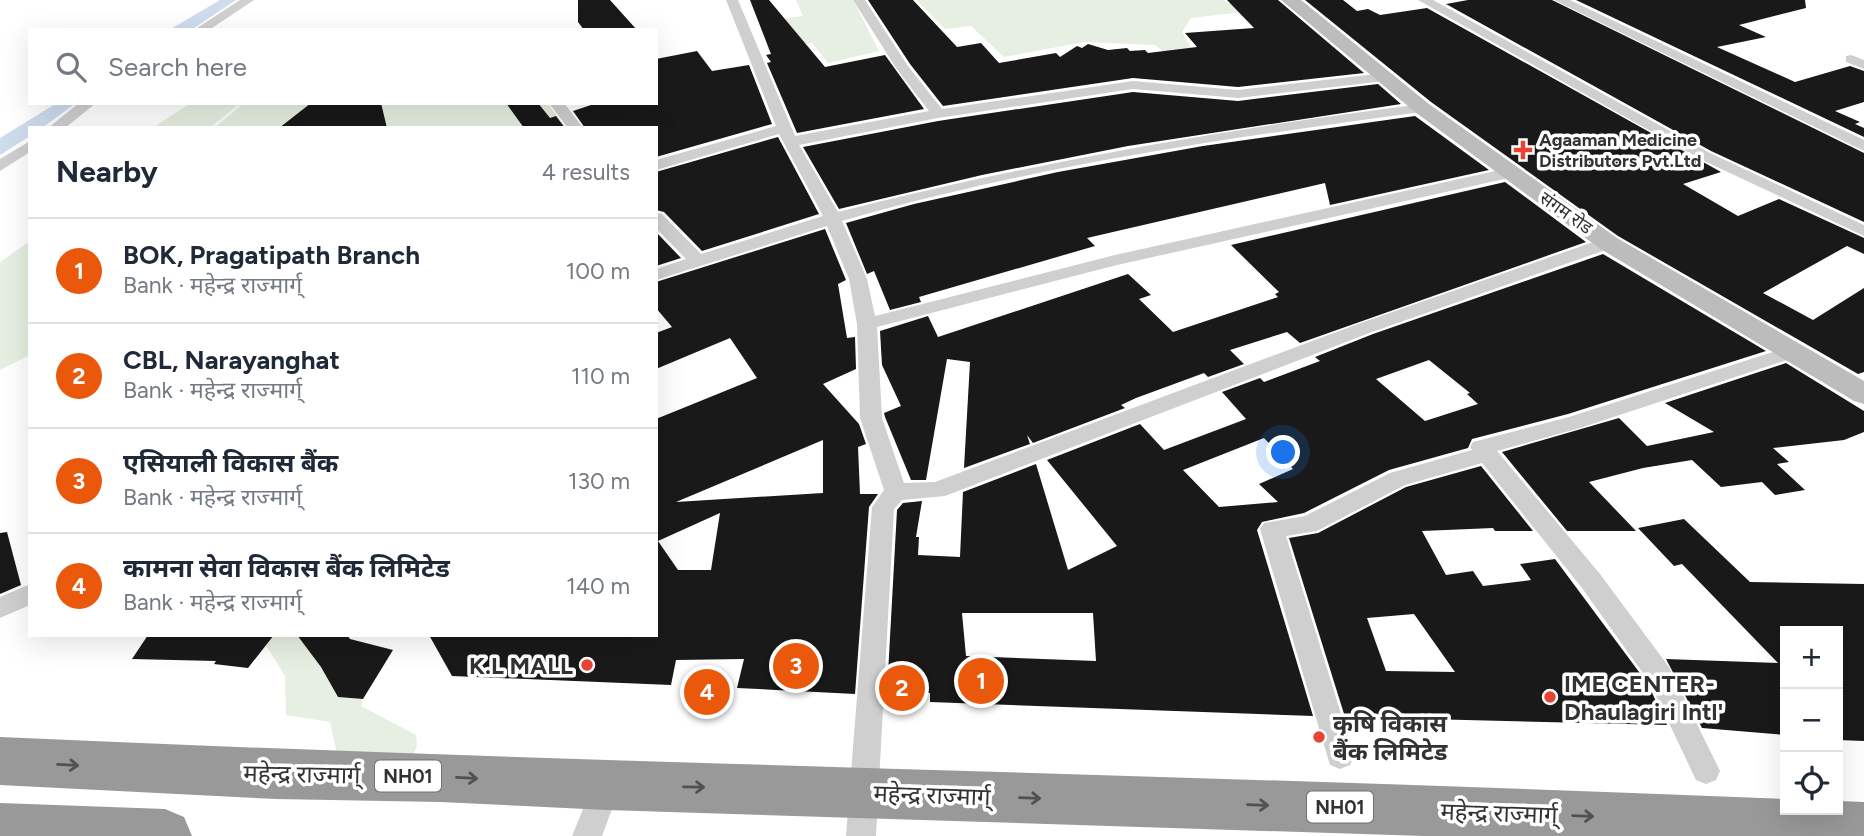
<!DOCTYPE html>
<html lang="en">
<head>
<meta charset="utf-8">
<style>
	body { margin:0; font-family:Figtree,"Noto Sans Devanagari",sans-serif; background:#f6f6f7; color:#1f2937 }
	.controls { position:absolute; right:21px; bottom:21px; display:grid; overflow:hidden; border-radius:0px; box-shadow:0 7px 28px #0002 }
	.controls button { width:63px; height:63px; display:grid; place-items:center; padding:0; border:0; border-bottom:2px solid #e0e1e3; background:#fff; color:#1f2937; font:35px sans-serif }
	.you { position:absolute; left:1284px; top:453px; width:24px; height:24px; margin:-18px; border:5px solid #fff; border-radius:50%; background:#1a73e8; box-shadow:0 0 0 10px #1a73e833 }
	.badge { display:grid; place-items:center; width:46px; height:46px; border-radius:50%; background:#ea580c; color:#fff; font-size:23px; font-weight:700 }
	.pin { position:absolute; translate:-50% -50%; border:4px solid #fff; box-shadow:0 2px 7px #0006 }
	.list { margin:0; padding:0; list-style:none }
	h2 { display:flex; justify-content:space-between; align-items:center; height:91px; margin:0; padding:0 28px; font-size:30px }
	h2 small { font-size:23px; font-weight:400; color:#747a83 }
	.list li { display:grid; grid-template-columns:46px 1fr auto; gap:21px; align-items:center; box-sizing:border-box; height:105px; padding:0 28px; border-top:2px solid #e0e1e3 }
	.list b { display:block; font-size:26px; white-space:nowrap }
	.list p { margin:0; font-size:23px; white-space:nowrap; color:#747a83 }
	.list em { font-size:23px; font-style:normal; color:#747a83 }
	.icon { flex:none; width:38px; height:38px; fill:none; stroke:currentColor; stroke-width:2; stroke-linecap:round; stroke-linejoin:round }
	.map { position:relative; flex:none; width:1864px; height:836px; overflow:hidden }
	.search { position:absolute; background:#fff; box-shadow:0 7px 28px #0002; left:28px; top:28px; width:630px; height:77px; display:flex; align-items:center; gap:18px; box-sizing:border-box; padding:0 24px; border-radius:0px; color:#747a83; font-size:26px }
	.panel { position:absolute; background:#fff; box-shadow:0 7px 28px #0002; left:28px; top:126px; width:630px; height:511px; border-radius:0px }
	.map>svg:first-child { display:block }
	.green { fill:#e6efe1 }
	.water { fill:#cedcee }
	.building { fill:#191919; fill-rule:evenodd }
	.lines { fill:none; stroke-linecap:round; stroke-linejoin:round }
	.street { fill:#cfcfcf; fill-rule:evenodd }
	.secondary { fill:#bcbcbc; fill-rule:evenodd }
	.highway { fill:#999; fill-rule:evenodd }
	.oneway { stroke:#515151 }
	.poi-dot { fill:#e84436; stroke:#fff; stroke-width:2.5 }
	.labels { text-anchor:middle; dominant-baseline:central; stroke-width:7; stroke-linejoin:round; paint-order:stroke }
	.far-poi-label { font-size:18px; font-weight:bold; fill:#323232; stroke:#fff; text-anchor:start }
	.far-street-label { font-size:18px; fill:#323232; stroke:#fff }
	.shield { fill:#fff; stroke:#707070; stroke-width:2 }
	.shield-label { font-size:19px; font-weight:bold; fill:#323232 }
	.near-poi-label { font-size:24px; font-weight:bold; fill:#323232; stroke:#fff; text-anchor:start }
	.near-street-label { font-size:24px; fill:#323232; stroke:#fff }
</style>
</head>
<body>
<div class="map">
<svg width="1864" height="836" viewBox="0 0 1864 836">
	<rect width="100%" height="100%" fill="#fff"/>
	<g class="green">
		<polygon points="796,0 853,0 879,51 828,63 812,43 768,50 762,22 803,16"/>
		<polygon points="916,0 1223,0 1229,4 1254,3 1260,10 1191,18 1182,32 1199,62 1178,64 1155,45 1084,42 1004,57 971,26 945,29"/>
		<polygon points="191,103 240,103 210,128 152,128"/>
		<polygon points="244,103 311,103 278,128 214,128"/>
		<polygon points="347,103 547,103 566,128 351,128"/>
		<polygon points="30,241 30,355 0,370 0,262"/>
		<polygon points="260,635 297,635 321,667 338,697 363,699 361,706 416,735 417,746 412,757 337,754 330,722 286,715 285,676"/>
	</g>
	<g class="water">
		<polygon points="220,0 236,0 191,30 169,30"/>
		<polygon points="57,103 76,103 42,128 30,128 30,136 0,155 0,138"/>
	</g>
	<g class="building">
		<polygon points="578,0 610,0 637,30 584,30 578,22"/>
		<polygon points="750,0 769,0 825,67 885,55 924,109 797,133 767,63 771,62 766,55 771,54"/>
		<polygon points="868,0 913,0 957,47 981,43 999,63 1056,53 1060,57 1077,46 1082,48 1088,44 1108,50 1127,48 1130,51 1145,50 1148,53 1197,47 1185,33 1254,28 1227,0 1278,0 1364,73 1238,87 1133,78 943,106 910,64"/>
		<polygon points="1305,0 1343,0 1357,11 1368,9 1380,15 1427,8 1721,172 1683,184 1738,216 1779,199 1864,238 1864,254 1847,246 1763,293 1813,320 1864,288 1864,372 1858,374 1618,236 1431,102"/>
		<polygon points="1468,0 1552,0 1864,153 1864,222 1711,151 1446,4"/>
		<polygon points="1576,0 1805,0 1806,8 1739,25 1766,37 1717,47 1795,82 1850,66 1864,71 1864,102 1835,111 1860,122 1855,124 1864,128 1864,137"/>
		<polygon points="697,51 712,71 749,65 772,124 656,157 656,128 585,128 573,111 597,103 656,103 656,59"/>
		<polygon points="1378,84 1401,104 1128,146 982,175 839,209 803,147 938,121 1133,92 1238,101"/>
		<polygon points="311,103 381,103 387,128 279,128"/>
		<polygon points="506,103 538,103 550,118 556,116 565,128 524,128"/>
		<polygon points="1415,116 1489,170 1330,205 1325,183 1087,238 1095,246 919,297 921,302 890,310 874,271 867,274 846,223 914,204 1058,172 1203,146"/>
		<polygon points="778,137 819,214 702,251 664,212 656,210 656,172"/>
		<polygon points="1505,182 1586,242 1300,343 1287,332 1230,350 1244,364 1208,377 1204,373 1136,398 1121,405 1125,408 1033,443 1027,435 1030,444 964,468 970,362 947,359 926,480 911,480 885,417 884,413 901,406 882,365 880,331 928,316 938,337 1128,274 1151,295 1139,299 1173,332 1278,297 1275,294 1279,292 1231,245"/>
		<path d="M 825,229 L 846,280 L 838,284 L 847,338 L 855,337 L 856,369 L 823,384 L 859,424 L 866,444 L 858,447 L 860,494 L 878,494 L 869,507 L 855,694 L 737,688 L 744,659 L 676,660 L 671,685 L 452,676 L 429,635 L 656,635 L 656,419 L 757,378 L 730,338 L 656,369 L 656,333 L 672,327 L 656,308 L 656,282 ZM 823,440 L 823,493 L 676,502 ZM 720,513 L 711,570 L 678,570 L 658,541 Z"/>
		<polygon points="656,232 681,258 656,266"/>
		<path d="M 1603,254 L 1766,351 L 1568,414 L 1472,439 L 1468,448 L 1389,470 L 1304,513 L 1262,522 L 1257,530 L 1313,716 L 930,702 L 930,693 L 887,692 L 897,510 L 903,503 L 922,501 L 916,537 L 919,537 L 918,555 L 960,557 L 963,492 L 1036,464 L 1068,570 L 1117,546 L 1047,460 L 1140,424 L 1164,450 L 1246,419 L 1222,392 L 1260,378 L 1264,382 L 1320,361 L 1315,357 L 1373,334 ZM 1429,360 L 1470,393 L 1467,394 L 1478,404 L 1425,421 L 1376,379 ZM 1264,438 L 1293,469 L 1259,484 L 1278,502 L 1219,507 L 1183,470 ZM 962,613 L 1093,613 L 1096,661 L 966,656 Z"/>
		<polygon points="1786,363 1864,411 1864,432 1844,440 1773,448 1789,462 1777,464 1805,490 1775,495 1762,482 1721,487 1692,460 1643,468 1589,482 1636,531 1567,531 1502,452 1619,418 1647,446 1714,432 1665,403"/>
		<path d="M 1481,466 L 1533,531 L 1495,531 L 1493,528 L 1422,531 L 1446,575 L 1473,571 L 1483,586 L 1531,580 L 1520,564 L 1555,559 L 1648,684 L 1667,725 L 1345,717 L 1289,538 L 1318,533 L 1406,487 ZM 1414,614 L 1455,672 L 1386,671 L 1367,618 Z"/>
		<polygon points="1684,519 1750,582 1864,584 1864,741 1838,740 1838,631 1785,631 1785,735 1702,728 1666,659 1778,663 1682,564 1674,566 1638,528"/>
		<polygon points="7,532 21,585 0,594 0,533"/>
		<polygon points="148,635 274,635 248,668 214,664 216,661 132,659"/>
		<polygon points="297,635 347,635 350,639 393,650 363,699 338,697 321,667"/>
	</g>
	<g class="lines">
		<g class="street">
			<polygon points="240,0 254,0 209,30 194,30"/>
			<path d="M 726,0 L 738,0 L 795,136 L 929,111 L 896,68 L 853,0 L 865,0 L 908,66 L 942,109 L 1133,81 L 1238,90 L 1385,73 L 1392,77 L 1385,81 L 1238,98 L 1133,89 L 938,118 L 799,145 L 838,212 C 1031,163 1225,129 1422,104 L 1429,108 L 1422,112 C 1228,138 1031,166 842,221 L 867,279 L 875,316 L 1115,255 L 1509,168 L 1517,173 L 1509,178 L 1117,265 L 877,327 L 882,418 L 904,483 L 935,482 L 1358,324 L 1602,239 L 1608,238 L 1617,243 L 1614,247 L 1372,332 L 945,496 L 902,500 L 894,509 L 876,836 L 846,836 L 872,507 L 884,490 L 860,418 L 857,324 L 849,279 L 827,226 L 656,280 L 656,269 L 686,259 L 656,228 L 656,213 L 662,214 L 701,254 L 823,216 L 779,134 L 656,170 L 656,160 L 776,126 Z"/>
			<polygon points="1418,0 1433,0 1710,153 1864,225 1864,236 1700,159"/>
			<polygon points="1554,0 1570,0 1864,140 1864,151"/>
			<polygon points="1851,55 1864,60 1864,69 1846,62 1846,56"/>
			<polygon points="79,103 96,103 65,128 48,128"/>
			<polygon points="549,103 564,103 583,128 568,128"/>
			<polygon points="30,141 30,152 0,171 0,159"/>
			<polygon points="1792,346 1799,348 1802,352 1799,356 1580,428 1497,451 1600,574 1669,667 1720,771 1716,780 1706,784 1696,780 1650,683 1582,588 1482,463 1405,485 1317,531 1286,536 1354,756 1350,765 1340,769 1330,765 1260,529 1264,523 1305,516 1390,473 1472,450 1470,447 1473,442 1569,417"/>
			<polygon points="30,584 30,605 0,618 0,597"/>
			<polygon points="607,771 617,775 621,785 602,836 572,836 597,775"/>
		</g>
		<polygon class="secondary" points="1281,0 1301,0 1429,104 1617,238 1864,381 1864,404 1854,401 1599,248 1415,112"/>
		<g class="highway">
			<path d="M 0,737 C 595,764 1190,774 1785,799 L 1785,810 L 1838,810 L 1838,801 L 1864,802 L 1864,836 L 1424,836 L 607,810 L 440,802 L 276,799 L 0,785 Z"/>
			<polygon points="0,803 165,809 184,817 192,836 0,836"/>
		</g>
	</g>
	<defs><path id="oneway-shaft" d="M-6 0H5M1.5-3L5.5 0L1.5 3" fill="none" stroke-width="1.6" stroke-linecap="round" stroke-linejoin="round" transform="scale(1.75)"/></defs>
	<g class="oneway">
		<use href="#oneway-shaft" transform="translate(68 765) rotate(3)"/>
		<use href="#oneway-shaft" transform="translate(467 778) rotate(3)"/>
		<use href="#oneway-shaft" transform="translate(694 787) rotate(1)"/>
		<use href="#oneway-shaft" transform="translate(1030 798) rotate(2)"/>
		<use href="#oneway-shaft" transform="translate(1258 805) rotate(2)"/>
		<use href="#oneway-shaft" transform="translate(1583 816) rotate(2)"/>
	</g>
	<g class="poi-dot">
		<path d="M1519.5 139.5h7v7h7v7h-7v7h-7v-7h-7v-7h7z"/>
		<circle cx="587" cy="665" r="7"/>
		<circle cx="1550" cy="697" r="7"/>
		<circle cx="1319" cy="737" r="7"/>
	</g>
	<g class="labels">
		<g class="far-poi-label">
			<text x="1539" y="140">Agaaman Medicine<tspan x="1539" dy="21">Distributors Pvt.Ltd</tspan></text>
		</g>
		<g class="far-street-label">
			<text transform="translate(1566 213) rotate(35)">संगम रोड</text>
		</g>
		<g class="shield">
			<rect x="375" y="760.5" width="66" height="31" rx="5"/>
			<rect x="1307" y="791.5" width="66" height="31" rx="5"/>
		</g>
		<g class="shield-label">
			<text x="408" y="776">NH01</text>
			<text x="1340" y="807">NH01</text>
		</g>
		<g class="near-poi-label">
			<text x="573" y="665" text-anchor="end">K.L MALL</text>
			<text x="1564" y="683">IME CENTER-<tspan x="1564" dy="28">Dhaulagiri Intl'</tspan></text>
			<text x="1333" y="723">कृषि विकास<tspan x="1333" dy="28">बैंक लिमिटेड</tspan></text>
		</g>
		<g class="near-street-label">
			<text transform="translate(302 774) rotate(1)">महेन्द्र राज्मार्ग्</text>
			<text transform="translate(932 795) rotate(2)">महेन्द्र राज्मार्ग्</text>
			<text transform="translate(1499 813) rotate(2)">महेन्द्र राज्मार्ग्</text>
		</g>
	</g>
</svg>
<div class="controls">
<button>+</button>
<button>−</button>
<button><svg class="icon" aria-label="locate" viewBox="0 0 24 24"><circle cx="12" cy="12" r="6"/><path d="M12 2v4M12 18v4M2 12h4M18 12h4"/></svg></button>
</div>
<div class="you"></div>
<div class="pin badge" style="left:981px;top:681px">1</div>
<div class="pin badge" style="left:902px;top:688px">2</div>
<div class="pin badge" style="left:796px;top:666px">3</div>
<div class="pin badge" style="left:707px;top:692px">4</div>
<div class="search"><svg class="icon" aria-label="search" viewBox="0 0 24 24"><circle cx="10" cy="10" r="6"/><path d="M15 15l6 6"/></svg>Search here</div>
<section class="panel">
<h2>Nearby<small>4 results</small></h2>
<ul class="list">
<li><span class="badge">1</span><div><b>BOK, Pragatipath Branch</b><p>Bank · महेन्द्र राज्मार्ग्</p></div><em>100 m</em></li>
<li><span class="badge">2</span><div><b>CBL, Narayanghat</b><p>Bank · महेन्द्र राज्मार्ग्</p></div><em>110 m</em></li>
<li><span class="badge">3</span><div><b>एसियाली विकास बैंक</b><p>Bank · महेन्द्र राज्मार्ग्</p></div><em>130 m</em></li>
<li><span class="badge">4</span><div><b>कामना सेवा विकास बैंक लिमिटेड</b><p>Bank · महेन्द्र राज्मार्ग्</p></div><em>140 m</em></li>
</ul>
</section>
</div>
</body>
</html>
